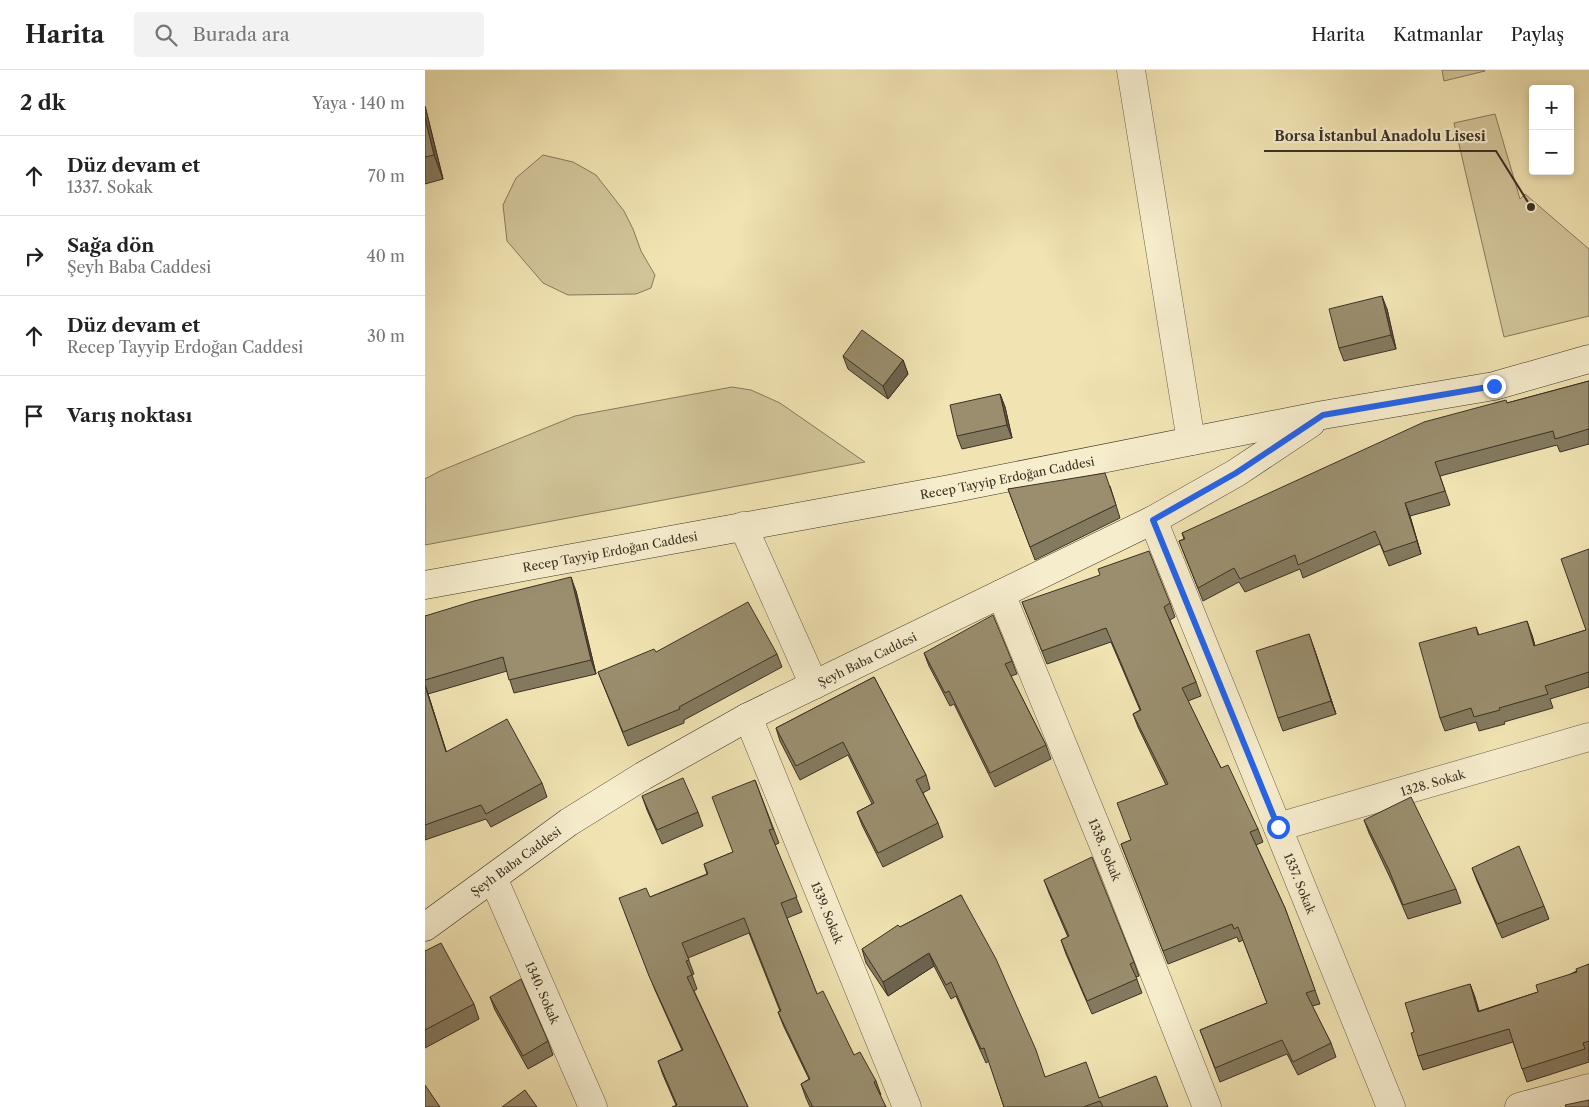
<!DOCTYPE html>
<html lang="tr">
<head>
<meta charset="utf-8">
<style>
	body { margin:0; font-family:"Libre Caslon Text",serif; background:#f2f2f2; color:#222 }
	.controls { position:absolute; right:15px; top:15px; display:grid; overflow:hidden; border-radius:5px; box-shadow:0 2px 8px #0003 }
	.controls button { width:45px; height:45px; display:grid; place-items:center; padding:0; border:0; border-bottom:1px solid #e0e0e0; background:#fff; color:#222; font:25px sans-serif }
	.stop { position:absolute; width:15px; height:15px; margin:-11px; border:4px solid #2563eb; border-radius:50%; background:#fff }
	.stop.end { background:#2563eb; border-color:#fff; box-shadow:0 1px 5px #0008 }
	.list { margin:0; padding:0; list-style:none }
	h2 { display:flex; justify-content:space-between; align-items:center; height:65px; margin:0; padding:0 20px; font-size:21px }
	h2 small { font-size:16px; font-weight:400; color:#767676 }
	.list li { display:grid; grid-template-columns:32px 1fr auto; gap:15px; align-items:center; box-sizing:border-box; height:80px; padding:0 20px; border-top:1px solid #e0e0e0 }
	.list b { display:block; font-size:19px; white-space:nowrap }
	.list p { margin:0; font-size:16px; white-space:nowrap; color:#767676 }
	.list em { font-size:16px; font-style:normal; color:#767676 }
	.icon { flex:none; width:28px; height:28px; fill:none; stroke:currentColor; stroke-width:2; stroke-linecap:round; stroke-linejoin:round }
	.map { position:relative; flex:none; width:1164px; height:1037px; overflow:hidden }
	header { display:flex; align-items:center; gap:30px; box-sizing:border-box; height:70px; padding:0 25px; background:#fff; border-bottom:1px solid #e0e0e0 }
	header strong { font-size:24px }
	nav { display:flex; gap:28px; margin-inline-start:auto; font-size:18px }
	.search { width:350px; height:45px; background:#f2f2f2; display:flex; align-items:center; gap:12px; box-sizing:border-box; padding:0 18px; border-radius:5px; color:#767676; font-size:19px }
	main { display:flex }
	aside { flex:1; background:#fff }
	.map>svg:first-child { display:block }
	.green { fill:#d2c59a; stroke:#867b5f }
	.lines { fill:none; stroke-linecap:round; stroke-linejoin:round }
	.street-casing { stroke:#685e48; stroke-width:29 }
	.secondary-casing { stroke:#3b3124; stroke-width:29 }
	.street { stroke:#f6edcd; stroke-width:28 }
	.secondary { stroke:#f6edcd; stroke-width:28 }
	.wall { fill:#847a5f; stroke:#3b3124 }
	.shaded-wall { fill:#6c634d; stroke:#3b3124 }
	.building { fill:#9a8e6e; stroke:#3b3124 }
	.route { stroke:#2563eb; stroke-width:6 }
	.labels { text-anchor:middle; dominant-baseline:central; stroke-width:4.5; stroke-linejoin:round; paint-order:stroke }
	.street-label { font-size:12px; fill:#3b3124; stroke:#f6edcd }
	.leader { fill:none; stroke:#3b3124; stroke-width:2 }
	.callout-dot { fill:#3b3124; stroke:#f6edcd; stroke-width:2 }
	.callout-label { font-size:14px; text-anchor:middle; font-weight:bold; fill:#3b3124; stroke:#f6edcd; stroke-width:4.5; stroke-linejoin:round; paint-order:stroke }
</style>
</head>
<body>
<header>
<strong>Harita</strong>
<div class="search"><svg class="icon" aria-label="search" viewBox="0 0 24 24"><circle cx="10" cy="10" r="6"/><path d="M15 15l6 6"/></svg>Burada ara</div>
<nav><a>Harita</a><a>Katmanlar</a><a>Paylaş</a></nav>
</header>
<main>
<aside>
<h2>2 dk<small>Yaya · 140 m</small></h2>
<ul class="list">
<li><svg class="icon" aria-label="ahead" viewBox="0 0 24 24"><path d="M12 20V5M6 11l6-6 6 6"/></svg><div><b>Düz devam et</b><p>1337. Sokak</p></div><em>70 m</em></li>
<li><svg class="icon" aria-label="right" viewBox="0 0 24 24"><path d="M7 20v-9h11M14 6l5 5-5 5"/></svg><div><b>Sağa dön</b><p>Şeyh Baba Caddesi</p></div><em>40 m</em></li>
<li><svg class="icon" aria-label="ahead" viewBox="0 0 24 24"><path d="M12 20V5M6 11l6-6 6 6"/></svg><div><b>Düz devam et</b><p>Recep Tayyip Erdoğan Caddesi</p></div><em>30 m</em></li>
<li><svg class="icon" aria-label="arrive" viewBox="0 0 24 24"><path d="M6 21V4h12l-3 4 3 4H6"/></svg><div><b>Varış noktası</b></div></li>
</ul>
</aside>
<div class="map">
<svg width="1164" height="1037" viewBox="0 0 1164 1037">
	<rect width="100%" height="100%" fill="#f1e3b2"/>
	<filter id="stains"><feTurbulence type="fractalNoise" baseFrequency=".004" numOctaves="4"/><feColorMatrix values="0 0 0 0 .2 0 0 0 0 .09 0 0 0 0 .02 0 0 0 .5 -.17"/></filter>
	<radialGradient id="worn" r=".72"><stop offset=".6" stop-color="#630" stop-opacity="0"/><stop offset="1" stop-color="#630" stop-opacity=".3"/></radialGradient>
	<g class="green">
		<polygon points="1017,0 1059,0 1060,1 1019,11"/>
		<polygon points="1070,44 1095,129 1100,124 1164,179 1164,246 1079,267 1029,53"/>
		<polygon points="118,85 148,92 171,105 199,141 208,159 216,181 230,205 226,218 211,224 143,225 118,213 82,171 78,135 91,108"/>
		<polygon points="307,317 326,320 355,333 440,392 0,475 0,409 15,401 150,346"/>
	</g>
	<g class="lines">
		<defs>
			<g id="street">
				<polyline points="706,0 766,371"/>
				<path id="s1" d="M 728,450 L 966,1037"/>
				<polyline points="318,456 389,615"/>
				<path id="s2" d="M 576,524 L 690,803 L 782,1037"/>
				<path id="s3" d="M 323,647 L 482,1037"/>
				<path id="s4" d="M 853,757 L 1164,667"/>
				<path id="s5" d="M 68,808 L 168,1037"/>
				<polyline points="1094,1037 1164,1018"/>
			</g>
			<g id="secondary">
				<path id="s6" d="M 0,515 L 525,419 L 898,345 L 1069,316 L 1164,289"/>
				<path id="s7" d="M 0,857 L 144,752 L 218,706 L 323,647 L 728,450 L 811,403 L 886,353"/>
			</g>
		</defs>
		<use href="#street" class="street-casing"/>
		<use href="#secondary" class="secondary-casing"/>
		<use href="#street" class="street"/>
		<use href="#secondary" class="secondary"/>
	</g>
	<g class="wall">
		<polygon points="0,36 18,109 0,114"/>
		<polygon points="962,239 971,279 919,291 914,278"/>
		<polygon points="418,286 478,290 483,304 463,329 423,299"/>
		<polygon points="1164,311 1164,374 1135,382 1132,375 1015,406 1025,435 985,446 996,484 964,496 955,474 878,508 875,499 820,522 814,512 778,531 754,471 759,469 757,463 1082,333"/>
		<polygon points="575,324 580,337 587,368 537,379 532,366"/>
		<polygon points="685,416 695,448 610,490 583,419"/>
		<polygon points="1164,479 1164,617 1125,629 1128,638 1079,652 1080,654 1054,661 1051,652 1020,661 1015,648 1051,557 1054,565 1107,565 1110,576 1161,560"/>
		<polygon points="151,521 171,604 89,623 82,601 3,624 21,682 117,713 122,727 66,757 61,749 0,770 0,546"/>
		<polygon points="597,532 745,533 750,547 745,550 771,612 776,626 763,631 796,698 833,759 838,772 831,775 860,838 895,934 887,936 906,973 911,987 873,1005 862,984 795,1012 775,960 842,933 818,870 814,872 812,867 743,894 696,774 706,770 741,715 713,657 708,644 715,640 686,572 622,594"/>
		<polygon points="889,578 911,644 858,661 853,648"/>
		<polygon points="231,582 352,584 357,597 259,650 259,653 203,676 173,602"/>
		<polygon points="499,583 587,591 592,604 586,606 621,675 626,689 570,717 529,634 525,636 504,596"/>
		<polygon points="449,607 501,705 505,719 498,723 513,753 518,767 458,797 437,755 432,742 447,734 423,685 375,710 355,671 351,658"/>
		<polygon points="330,710 354,773 350,775 377,842 362,848 392,924 429,985 451,1011 456,1025 455,1026 461,1037 385,1037 381,1028 376,1014 384,1009 359,957 353,942 355,941 324,863 263,888 269,904 267,905 272,919 269,921 323,1037 251,1035 238,1005 233,991 257,980 230,920 200,843 225,827 282,804 279,794 308,782"/>
		<polygon points="217,726 273,742 278,756 237,774 222,740"/>
		<polygon points="939,750 1031,819 1036,833 983,849 968,814 944,763"/>
		<polygon points="1047,798 1119,836 1124,849 1077,868 1052,811"/>
		<polygon points="619,810 709,892 714,906 711,907 717,923 667,944 641,884 636,870 643,867 624,823"/>
		<polygon points="536,825 620,1007 674,1028 743,1037 579,1037 564,991 561,993 531,926 526,929 509,896 463,926 441,893 437,879 475,857"/>
		<polygon points="0,881 49,934 54,949 0,978"/>
		<polygon points="1164,894 1164,986 1163,987 1164,992 1102,1012 1088,972 998,1000 993,986 989,962 1045,914 1054,941 1113,922"/>
		<polygon points="65,927 123,971 128,985 103,999 70,940"/>
	</g>
	<g class="shaded-wall">
		<polygon points="0,36 18,109 9,85 0,48"/>
		<polygon points="957,226 962,239 971,279 966,265"/>
		<polygon points="478,290 483,304 463,329 458,316"/>
		<polygon points="575,324 580,337 587,368 582,355"/>
		<polygon points="980,433 985,446 996,484 992,471"/>
		<polygon points="146,507 151,521 171,604 166,590"/>
		<polygon points="1102,551 1107,565 1114,590 1109,576"/>
		<polygon points="884,564 889,578 911,644 906,631"/>
		<polygon points="0,615 3,624 26,696 21,682"/>
		<polygon points="504,883 509,896 463,926 458,912"/>
		<polygon points="1045,914 1050,927 1058,955 1053,942"/>
	</g>
	<g class="building">
		<polygon points="0,48 9,85 0,87"/>
		<polygon points="957,226 966,265 914,278 904,239"/>
		<polygon points="437,260 478,290 458,316 418,286"/>
		<polygon points="1164,311 1164,359 1130,369 1128,361 1010,392 1020,421 980,433 992,471 959,482 950,461 873,495 870,485 815,509 809,498 773,518 754,471 760,469 757,463 999,352 1081,330 1082,333"/>
		<polygon points="575,324 582,355 532,366 525,335"/>
		<polygon points="680,403 691,435 605,477 583,419"/>
		<polygon points="1164,479 1164,602 1120,616 1123,624 1074,638 1075,640 1049,647 1046,638 1015,648 994,573 1051,557 1053,565 1102,551 1109,576 1161,560 1136,489"/>
		<polygon points="724,481 745,533 739,537 771,612 757,618 796,698 803,695 833,759 825,762 860,838 890,920 881,923 906,973 868,992 857,970 790,998 775,960 842,933 813,857 809,859 807,854 738,881 696,774 706,770 692,733 743,714 708,644 716,640 681,558 617,581 597,532 675,505 673,499"/>
		<polygon points="146,507 166,590 84,610 78,587 0,610 0,546 49,531"/>
		<polygon points="323,532 352,584 254,637 255,639 198,662 173,602 229,579 231,582"/>
		<polygon points="568,545 587,591 580,594 621,675 565,703 524,621 520,623 499,583"/>
		<polygon points="884,564 906,631 853,648 831,581"/>
		<polygon points="449,607 501,705 491,710 513,753 453,783 432,742 449,733 418,672 371,696 351,658"/>
		<polygon points="0,616 21,682 82,649 117,713 61,744 56,735 0,755"/>
		<polygon points="258,708 273,742 232,760 217,726"/>
		<polygon points="330,710 348,759 344,760 372,827 356,833 392,924 398,921 429,985 435,982 451,1011 449,1012 461,1037 388,1037 376,1014 385,1009 353,942 356,941 319,848 257,873 264,890 261,891 267,905 262,907 323,1037 247,1037 252,1035 233,991 258,980 224,906 194,828 221,818 225,827 283,804 279,794 308,782 287,727"/>
		<polygon points="986,727 1031,819 978,835 964,800 939,750"/>
		<polygon points="1094,776 1119,836 1072,854 1047,798"/>
		<polygon points="667,787 709,892 705,894 712,909 662,931 636,870 644,866 619,810"/>
		<polygon points="536,825 571,889 611,980 620,1007 661,992 674,1028 731,1006 743,1037 678,1037 675,1031 658,1037 579,1037 559,978 556,979 526,912 521,915 504,883 458,912 437,879 473,855 475,857"/>
		<polygon points="16,873 49,934 0,960 0,881"/>
		<polygon points="1164,894 1164,971 1158,973 1160,979 1097,999 1084,959 993,986 986,963 989,962 980,933 1045,914 1053,942 1113,922 1111,915 1152,902 1151,899"/>
		<polygon points="96,909 123,971 98,986 65,927"/>
		<polygon points="0,1015 15,1037 0,1037"/>
		<polygon points="100,1020 112,1037 77,1037"/>
		<polygon points="1164,1030 1164,1037 1141,1037 1140,1035"/>
	</g>
	<g class="lines">
		<polyline class="route" points="853,757 728,450 811,403 898,345 1069,316"/>
	</g>
	<g class="labels">
		<g class="street-label">
			<text stroke="none"><textPath href="#s6" startOffset="592">Recep Tayyip Erdoğan Caddesi</textPath></text>
			<text stroke="none"><textPath href="#s6" startOffset="188">Recep Tayyip Erdoğan Caddesi</textPath></text>
			<text stroke="none"><textPath href="#s7" startOffset="518">Şeyh Baba Caddesi</textPath></text>
			<text stroke="none"><textPath href="#s4" startOffset="161">1328. Sokak</textPath></text>
			<text stroke="none"><textPath href="#s2" startOffset="276">1338. Sokak</textPath></text>
			<text stroke="none"><textPath href="#s7" startOffset="112">Şeyh Baba Caddesi</textPath></text>
			<text stroke="none"><textPath href="#s1" startOffset="392">1337. Sokak</textPath></text>
			<text stroke="none"><textPath href="#s3" startOffset="211">1339. Sokak</textPath></text>
			<text stroke="none"><textPath href="#s5" startOffset="125">1340. Sokak</textPath></text>
		</g>
	</g>
	<path class="leader" d="M1106 137L1071 81H839"/>
	<circle class="callout-dot" cx="1106" cy="137" r="5"/>
	<g class="callout-label">
		<text x="955" y="71">Borsa İstanbul Anadolu Lisesi</text>
	</g>
	<rect width="100%" height="100%" filter="url(#stains)"/>
	<rect width="100%" height="100%" fill="url(#worn)"/>
</svg>
<div class="controls">
<button>+</button>
<button>−</button>
</div>
<div class="stop" style="left:853px;top:757px"></div>
<div class="stop end" style="left:1069px;top:316px"></div>
</div>
</main>
</body>
</html>
